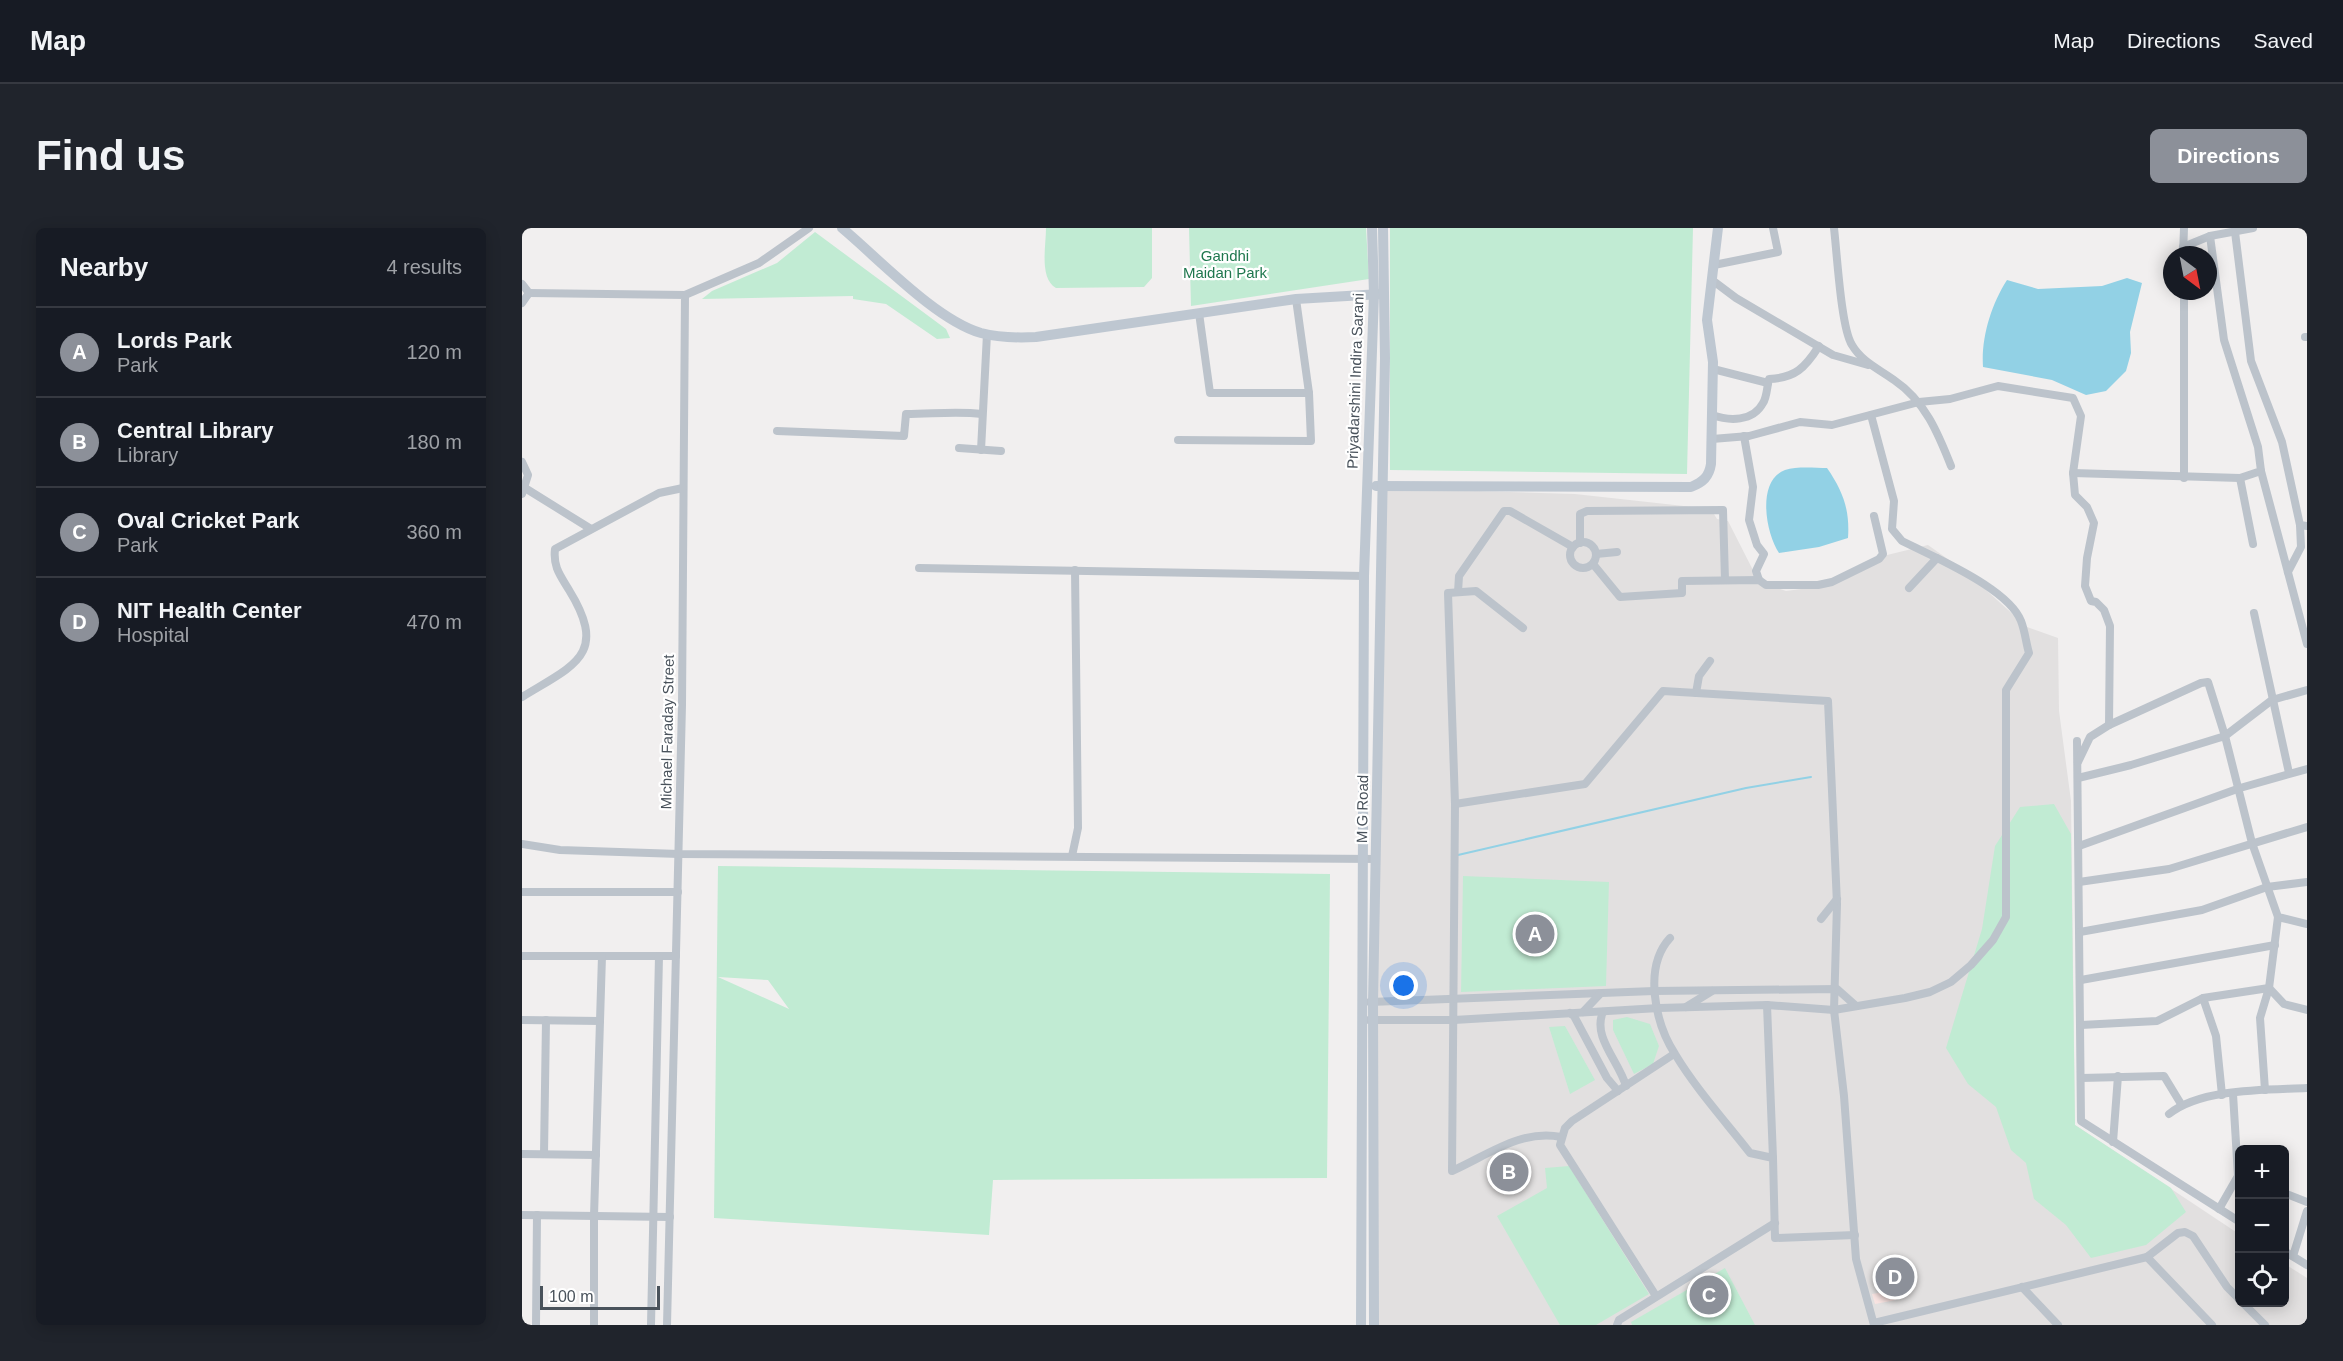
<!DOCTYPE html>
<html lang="en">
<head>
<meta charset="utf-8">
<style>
	body { margin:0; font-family:Helvetica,sans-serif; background:#20242c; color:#f1f3f6 }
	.controls { position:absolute; right:18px; bottom:18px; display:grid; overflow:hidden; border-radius:9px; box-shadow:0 3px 15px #0003 }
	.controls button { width:54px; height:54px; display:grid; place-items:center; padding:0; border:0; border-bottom:2px solid #363941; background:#171b24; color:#f1f3f6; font:30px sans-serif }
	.compass { position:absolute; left:1641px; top:18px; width:54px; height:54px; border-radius:50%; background:#171b24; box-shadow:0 3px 15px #0003; rotate:148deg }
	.scale { position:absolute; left:18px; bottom:15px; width:120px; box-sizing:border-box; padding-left:6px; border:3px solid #49525b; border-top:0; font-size:16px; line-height:21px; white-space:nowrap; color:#49525b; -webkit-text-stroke:4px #fff; paint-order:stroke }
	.you { position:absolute; left:882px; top:758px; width:21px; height:21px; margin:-15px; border:4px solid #fff; border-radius:50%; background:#1a73e8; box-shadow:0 0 0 9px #1a73e833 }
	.badge { display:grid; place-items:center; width:39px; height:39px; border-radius:50%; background:#8c9099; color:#fff; font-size:20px; font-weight:700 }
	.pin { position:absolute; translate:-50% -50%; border:3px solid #fff; box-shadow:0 2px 6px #0006 }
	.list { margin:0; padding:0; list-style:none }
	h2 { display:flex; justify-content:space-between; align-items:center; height:78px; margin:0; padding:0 24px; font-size:26px }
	h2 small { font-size:20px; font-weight:400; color:#9ea1a6 }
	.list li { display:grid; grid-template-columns:39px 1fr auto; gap:18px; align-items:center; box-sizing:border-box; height:90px; padding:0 24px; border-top:2px solid #363941 }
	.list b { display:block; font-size:22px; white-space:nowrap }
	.list p { margin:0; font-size:20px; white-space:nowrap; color:#9ea1a6 }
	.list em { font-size:20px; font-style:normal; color:#9ea1a6 }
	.icon { flex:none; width:33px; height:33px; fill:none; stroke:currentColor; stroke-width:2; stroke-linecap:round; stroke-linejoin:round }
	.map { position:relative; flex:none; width:1785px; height:1097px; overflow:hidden; border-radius:9px }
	header { display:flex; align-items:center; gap:36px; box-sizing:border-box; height:84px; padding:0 30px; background:#171b24; border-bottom:2px solid #363941 }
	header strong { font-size:28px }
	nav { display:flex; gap:33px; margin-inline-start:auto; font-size:21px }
	.intro { display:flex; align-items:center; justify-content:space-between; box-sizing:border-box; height:144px; padding:0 36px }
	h1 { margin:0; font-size:42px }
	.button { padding:15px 27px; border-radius:9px; background:#8c9099; color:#fff; font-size:21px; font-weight:700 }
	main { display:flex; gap:36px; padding:0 36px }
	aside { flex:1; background:#171b24; border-radius:9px; box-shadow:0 3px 15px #0003 }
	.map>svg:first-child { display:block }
	.education { fill:#e2e0e0 }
	.medical { fill:#f9e4e2 }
	.green { fill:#c1ebd3; fill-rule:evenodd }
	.water { fill:#92d1e5 }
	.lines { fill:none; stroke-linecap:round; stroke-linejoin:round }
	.stream { stroke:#92d1e5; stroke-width:2 }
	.street { stroke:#bcc3cb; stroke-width:8 }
	.secondary { stroke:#bec7d1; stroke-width:10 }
	.labels { text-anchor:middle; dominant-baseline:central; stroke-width:4.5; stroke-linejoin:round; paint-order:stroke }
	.park-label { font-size:15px; fill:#1f774e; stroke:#fff }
	.street-label { font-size:15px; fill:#49525b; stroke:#fff }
</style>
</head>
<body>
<header>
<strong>Map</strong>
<nav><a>Map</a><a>Directions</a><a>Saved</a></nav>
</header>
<div class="intro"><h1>Find us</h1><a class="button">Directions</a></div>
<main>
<aside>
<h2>Nearby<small>4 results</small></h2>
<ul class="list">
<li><span class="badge">A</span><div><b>Lords Park</b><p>Park</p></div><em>120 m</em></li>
<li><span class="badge">B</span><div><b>Central Library</b><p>Library</p></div><em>180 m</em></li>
<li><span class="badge">C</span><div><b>Oval Cricket Park</b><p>Park</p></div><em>360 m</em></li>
<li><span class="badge">D</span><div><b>NIT Health Center</b><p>Hospital</p></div><em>470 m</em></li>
</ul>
</aside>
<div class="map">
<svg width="1785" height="1097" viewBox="0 0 1785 1097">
	<rect width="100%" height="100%" fill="#f1efef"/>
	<polygon class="education" points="858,260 1053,266 1189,281 1195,291 1206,293 1237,354 1264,363 1302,358 1361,328 1406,317 1444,344 1505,399 1536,410 1537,483 1549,573 1553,897 1717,1006 1718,1074 1762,1074 1763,1036 1785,1050 1785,1097 847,1097"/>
	<polygon class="medical" points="1376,1028 1384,1061 1381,1062 1382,1067 1376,1069 1374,1072 1353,1076 1350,1066 1369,1063 1363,1045 1365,1042 1362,1042 1361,1034"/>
	<g class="green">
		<path d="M 524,0 L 630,0 L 630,50 L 622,59 L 534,60 C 517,50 524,18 524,0 Z"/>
		<polygon points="667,0 844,0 847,51 669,78"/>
		<polygon points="868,0 1171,0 1165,246 868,242"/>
		<polygon points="293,4 424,101 428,110 415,111 364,76 331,71 331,68 180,71 190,63 255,35"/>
		<polygon points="1532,576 1549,606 1553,897 1649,960 1664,984 1624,1017 1569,1030 1544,997 1512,971 1504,935 1489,922 1474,879 1446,856 1424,820 1460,701 1473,618 1498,579"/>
		<path d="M 196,638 L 808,646 L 805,950 L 471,952 L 467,1007 L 192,990 ZM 196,749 L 246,752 L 267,781 Z"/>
		<polygon points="941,648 1087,654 1084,758 939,764"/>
		<polygon points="1105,789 1128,796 1137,818 1131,836 1112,846 1091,802 1091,792"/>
		<polygon points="1043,798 1073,852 1048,866 1027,799"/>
		<polygon points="1047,938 1127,1066 1074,1097 1038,1097 975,988 1025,960 1023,940"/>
		<polygon points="1203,1040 1233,1097 1110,1097 1109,1094"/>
	</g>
	<g class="water">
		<path d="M 1605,50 L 1620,55 L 1608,104 L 1609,125 L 1604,143 L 1584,163 L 1564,167 L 1530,152 L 1461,139 C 1459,110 1469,77 1485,52 L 1516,61 L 1580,58 Z"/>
		<path d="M 1305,240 C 1321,263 1328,282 1326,310 L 1297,319 L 1257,325 C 1244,306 1234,253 1263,242 C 1275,238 1293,240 1305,240 Z"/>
	</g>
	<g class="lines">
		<polyline class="stream" points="936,627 1224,560 1289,549"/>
		<g class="street">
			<path d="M 1312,0 C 1315,25 1319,100 1330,117 C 1340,134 1357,141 1372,152 C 1403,173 1416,205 1429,238"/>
			<polyline points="1713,4 1729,133 1760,214 1778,297 1785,298"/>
			<polyline points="1661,19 1688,8 1731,0"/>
			<polyline points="1661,27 1662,0"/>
			<polyline points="1192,37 1256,24 1251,0"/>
			<polyline points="1190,52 1214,70 1311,127 1346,137"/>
			<polyline points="0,56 7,65 0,75"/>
			<polyline points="1662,63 1662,250"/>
			<polyline points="7,65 163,67 160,477 145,1097"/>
			<polyline points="163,67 237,35 287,0"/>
			<polyline points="677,85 688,165 787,165 774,71"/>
			<polyline points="1783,109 1785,109"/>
			<polyline points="1191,141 1246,155"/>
			<path d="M 1190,187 C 1207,193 1231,194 1241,175 C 1245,169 1245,158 1247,151 C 1273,150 1283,140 1297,118"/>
			<polyline points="1349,187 1372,273 1370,301 1380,313 1415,330"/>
			<path d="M 255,203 L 382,208 L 384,186 C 411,186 434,183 460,186"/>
			<polyline points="1222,208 1231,259 1227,292 1235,317 1242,326 1234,343 1237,352"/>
			<polyline points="1190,211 1227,208 1278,194 1310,197 1397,174 1428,171 1476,158 1551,170 1559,188 1551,245 1553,267 1565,279 1572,295 1565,330 1563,358 1569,373 1574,374 1582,382 1588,398 1587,497"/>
			<polyline points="656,212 789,213 787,165"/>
			<polyline points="437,220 479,223"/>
			<polyline points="459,222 465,106"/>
			<polyline points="0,234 6,247 0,266"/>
			<polyline points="1739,243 1785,416"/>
			<polyline points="1551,245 1718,250 1739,243 1736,219 1702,112 1688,8"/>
			<polyline points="1718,250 1731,316"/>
			<polyline points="3,260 69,301"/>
			<circle cx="1061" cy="327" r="13"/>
			<polyline points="1058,315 1058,286 1065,283 1201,282 1203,352"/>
			<polyline points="1074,326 1095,324"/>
			<polyline points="1071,336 1098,369 1160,365 1160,353 1237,352 1244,357 1296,357 1310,354 1357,331 1361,326 1352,288"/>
			<polyline points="397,340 842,348"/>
			<polyline points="1766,344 1779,319 1778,297"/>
			<polyline points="936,364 937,348 982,283 988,283 1051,319"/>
			<polyline points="1732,385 1767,545"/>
			<path d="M 1001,400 L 954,363 L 926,365 L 933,576 L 930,943 C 966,927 999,901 1039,909"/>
			<polyline points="1174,465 1177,448 1188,433"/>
			<path d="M 0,469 C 52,437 87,427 47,362 C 38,347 31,339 33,321 L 137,265 L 161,260"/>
			<polyline points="1555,513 1559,893 1718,994"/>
			<polyline points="1556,534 1568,509 1587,497 1679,455 1686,454 1703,508 1750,472 1785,462"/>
			<polyline points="1556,550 1609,537 1703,508 1730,615 1756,689 1785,696"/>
			<polyline points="933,576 1063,556 1141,463 1306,473 1315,676 1312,782 1322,868 1334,1031 1352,1097"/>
			<polyline points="0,616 38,622 157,626 854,631"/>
			<polyline points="1557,618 1718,560 1785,541"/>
			<polyline points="550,628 556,600 553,342"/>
			<polyline points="1557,654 1647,641 1785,599"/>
			<polyline points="0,664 156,664"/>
			<polyline points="1299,691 1315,671"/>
			<polyline points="1558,704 1680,682 1745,659 1785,654"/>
			<path d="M 1148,710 C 1121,739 1133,795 1153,826 C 1174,861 1203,893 1228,925 L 1251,930 L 1253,1010 L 1333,1007"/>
			<polyline points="0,728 154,728"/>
			<polyline points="1559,752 1753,717"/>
			<polyline points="1681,770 1694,808 1700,867"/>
			<polyline points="848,774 1132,763 1315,761 1333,777"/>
			<polyline points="1245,777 1251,930"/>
			<polyline points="1164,779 1190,763"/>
			<polyline points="1061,784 1078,766"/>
			<path d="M 1081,784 C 1070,809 1097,833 1104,858"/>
			<polyline points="1048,785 1052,788 1085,850 1096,863"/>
			<polyline points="0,792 78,793"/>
			<path d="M 847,792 L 932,792 L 1137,780 L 1245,777 L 1312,782 L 1383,770 L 1408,764 L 1429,754 L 1449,737 L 1471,712 L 1484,689 L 1484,462 L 1507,425 C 1504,415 1503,403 1499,393 C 1489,367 1439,342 1415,330 L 1387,360"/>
			<polyline points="1559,797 1635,793 1681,770 1747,760 1762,776 1785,782"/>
			<polyline points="1559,850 1642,848 1659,876"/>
			<polyline points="1743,862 1738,790 1747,760 1756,689"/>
			<path d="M 1647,886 C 1679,860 1745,862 1785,860"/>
			<polyline points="1591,914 1596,848"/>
			<polyline points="0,926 74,927"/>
			<polyline points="22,926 24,792"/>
			<polyline points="1762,965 1785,974"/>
			<polyline points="1697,981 1716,948 1711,866"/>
			<polyline points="0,987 148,989"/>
			<polyline points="1762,1023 1785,1037"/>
			<polyline points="1771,1028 1785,983"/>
			<polyline points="1625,1029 1690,1097"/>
			<polyline points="1500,1059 1536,1097"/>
			<polyline points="1134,1068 1038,917 1043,900 1050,893 1152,826"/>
			<polyline points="1720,1074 1743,1097"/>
			<polyline points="1352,1095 1625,1029 1656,1005 1663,1004 1671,1008 1705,1059 1718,1072"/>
			<polyline points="14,1097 15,987"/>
			<polyline points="72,1097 72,988 80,728"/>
			<polyline points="129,1097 137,728"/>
			<polyline points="1095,1097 1097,1092 1253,995"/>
		</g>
		<g class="secondary">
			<path d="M 320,0 C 357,31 414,92 459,105 C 478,110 495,110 514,109 L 774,71 L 859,66"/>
			<path d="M 854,258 L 1169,259 C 1181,254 1187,249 1189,236 L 1191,134 L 1185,92 L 1196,0"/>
			<polyline points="839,1097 842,348 852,66 850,0"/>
			<polyline points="852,1097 851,774 863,130 861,0"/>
		</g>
	</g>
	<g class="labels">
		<g class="park-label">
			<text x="703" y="27">Gandhi<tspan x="703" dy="17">Maidan Park</tspan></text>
		</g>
		<g class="street-label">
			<text transform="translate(833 153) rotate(-88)">Priyadarshini Indira Sarani</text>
			<text transform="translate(145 504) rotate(-89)">Michael Faraday Street</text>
			<text transform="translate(840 581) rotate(-89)">M G Road</text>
		</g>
	</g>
</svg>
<div class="controls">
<button>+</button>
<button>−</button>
<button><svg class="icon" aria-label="locate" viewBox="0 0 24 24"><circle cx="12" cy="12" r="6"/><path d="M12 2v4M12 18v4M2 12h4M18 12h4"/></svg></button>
</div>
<svg class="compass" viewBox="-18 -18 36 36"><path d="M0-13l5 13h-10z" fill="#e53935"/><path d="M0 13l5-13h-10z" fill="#9ea1a6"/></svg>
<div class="scale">100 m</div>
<div class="you"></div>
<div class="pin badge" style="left:1013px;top:706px">A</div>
<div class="pin badge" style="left:987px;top:944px">B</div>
<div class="pin badge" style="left:1187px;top:1067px">C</div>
<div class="pin badge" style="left:1373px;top:1049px">D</div>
</div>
</main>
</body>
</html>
